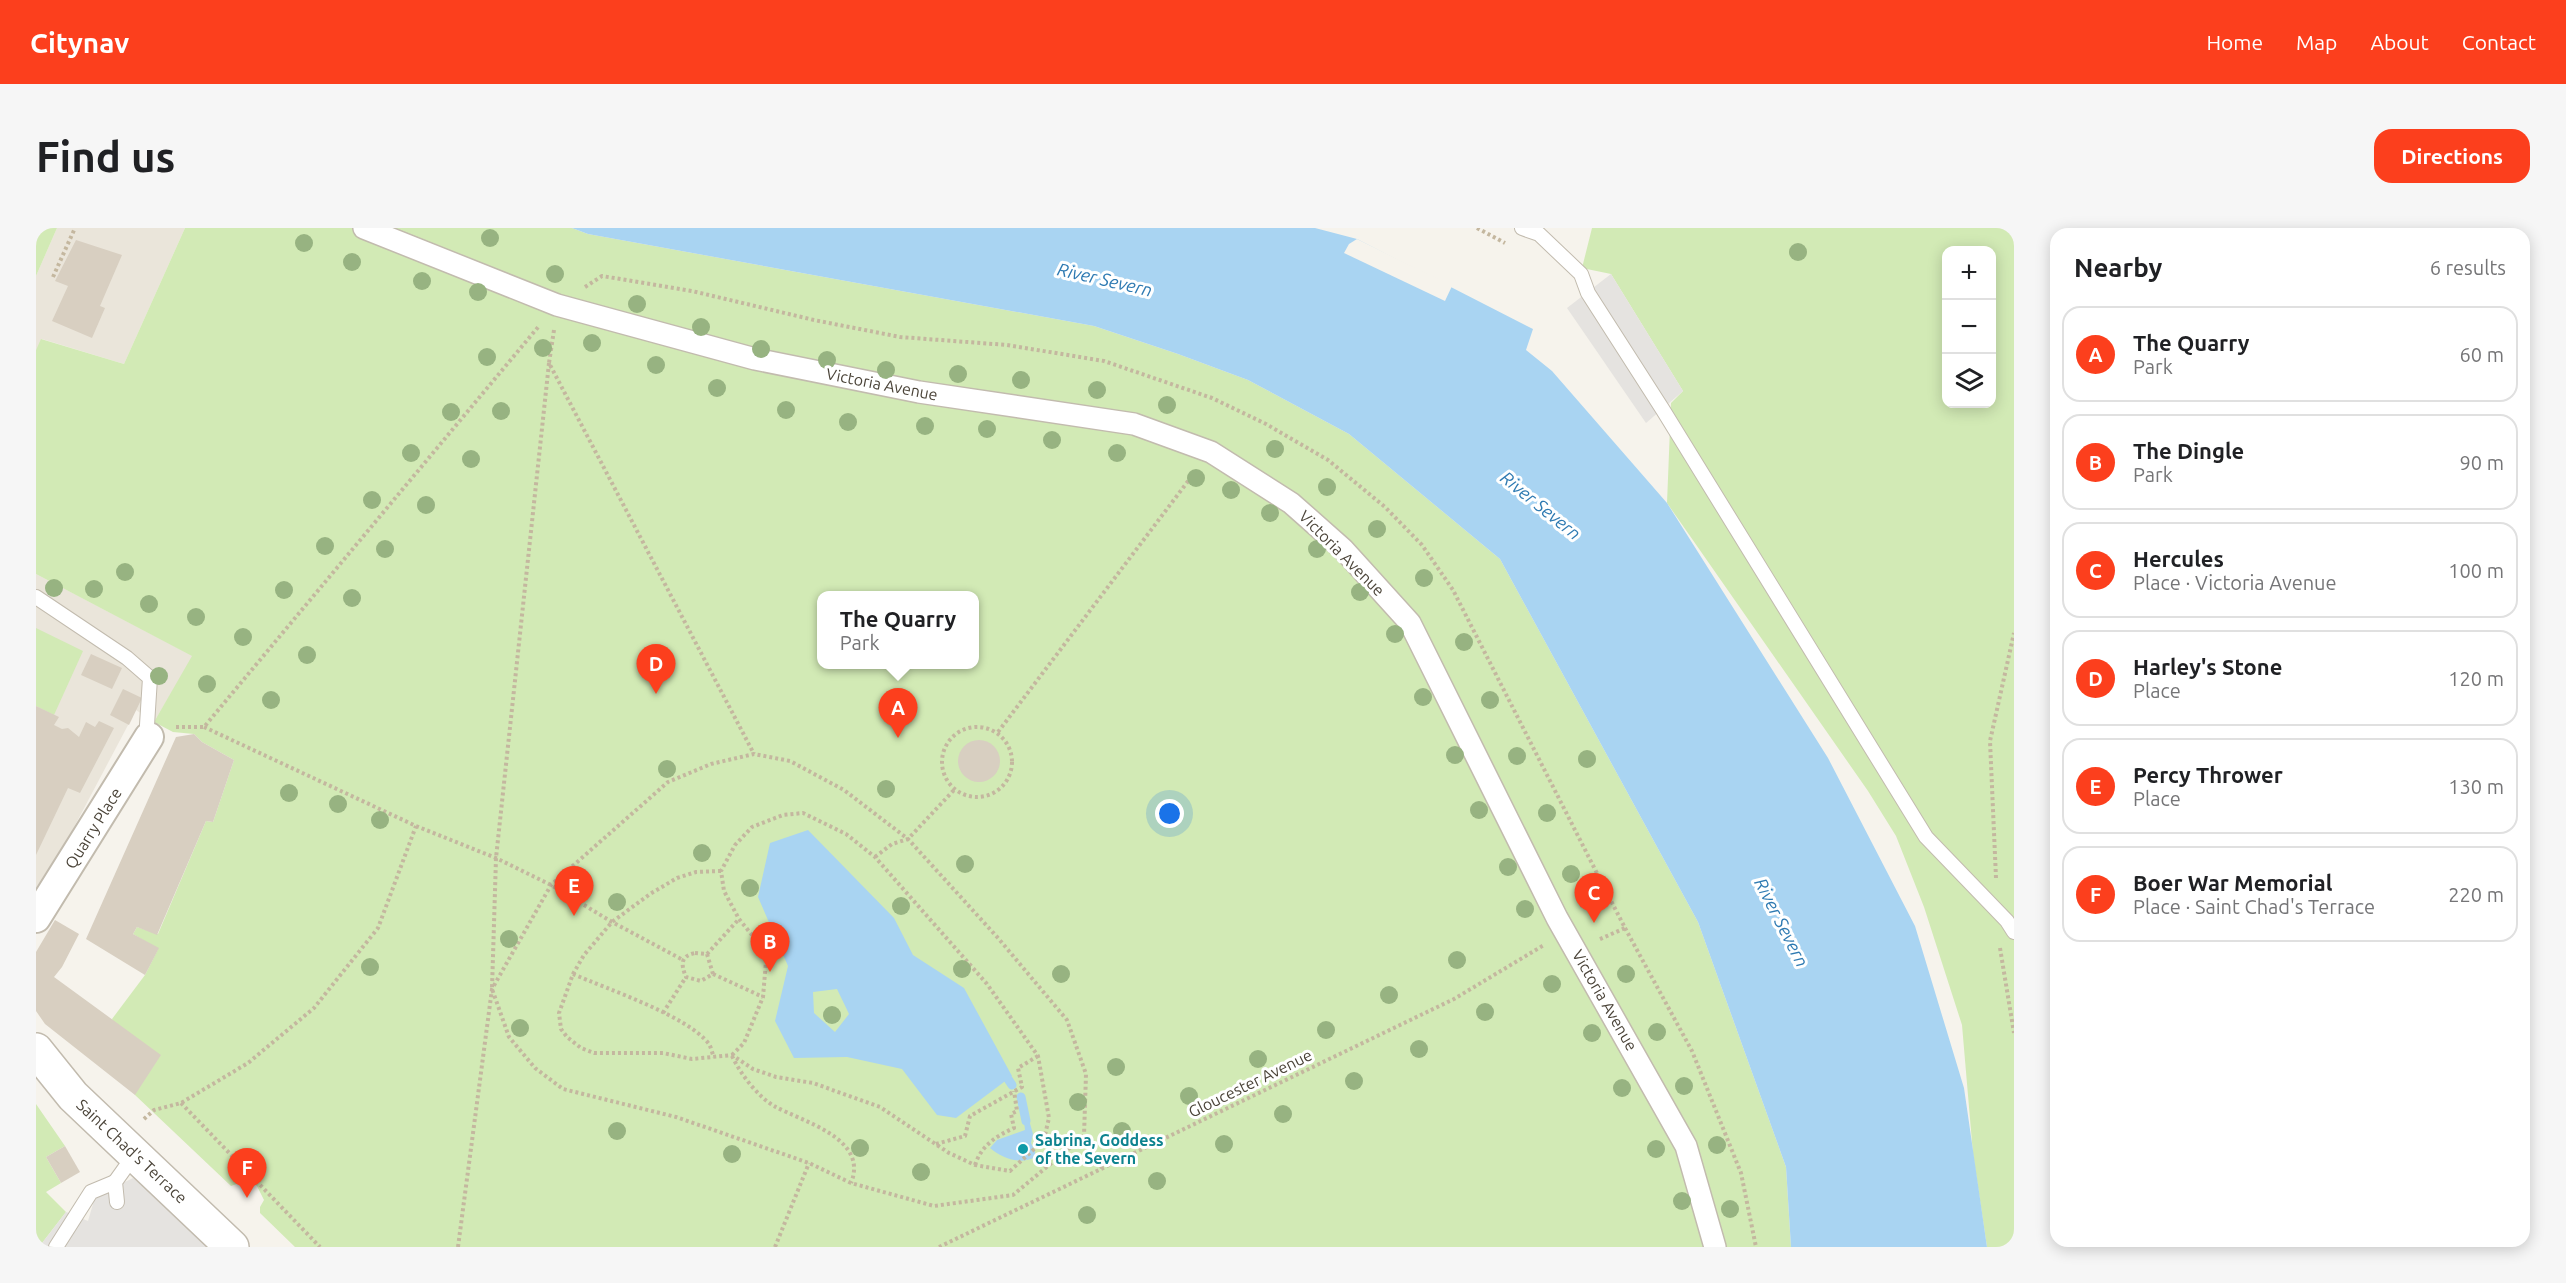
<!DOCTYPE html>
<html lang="en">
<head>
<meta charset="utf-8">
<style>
	body { margin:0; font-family:Ubuntu,sans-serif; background:#f6f6f6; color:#202124 }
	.controls { position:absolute; right:18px; top:18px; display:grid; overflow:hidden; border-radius:12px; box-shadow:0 3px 15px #0003 }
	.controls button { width:54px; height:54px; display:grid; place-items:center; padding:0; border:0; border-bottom:2px solid #e0e0e0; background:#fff; color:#202124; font:30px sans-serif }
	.you { position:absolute; left:1134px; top:586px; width:21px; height:21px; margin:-15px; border:4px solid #fff; border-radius:50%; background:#1a73e8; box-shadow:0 0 0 9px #1a73e833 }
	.badge { display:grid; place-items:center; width:39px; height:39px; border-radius:50%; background:#fc3f1d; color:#fff; font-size:20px; font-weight:700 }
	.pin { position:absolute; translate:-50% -50px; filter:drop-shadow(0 2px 3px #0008) }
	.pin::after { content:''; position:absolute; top:32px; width:21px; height:18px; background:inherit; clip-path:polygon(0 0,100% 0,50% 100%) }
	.popup { position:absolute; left:781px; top:363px; width:162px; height:78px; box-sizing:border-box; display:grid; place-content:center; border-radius:12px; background:#fff; filter:drop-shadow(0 2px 4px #0005); font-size:20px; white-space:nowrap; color:#757577 }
	.popup b { font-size:22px; color:#202124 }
	.popup::after { content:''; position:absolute; left:50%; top:100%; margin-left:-12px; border:12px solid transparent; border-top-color:#fff }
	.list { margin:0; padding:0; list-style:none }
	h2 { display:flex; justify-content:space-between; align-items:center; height:78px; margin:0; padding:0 24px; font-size:26px }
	h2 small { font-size:20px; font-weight:400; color:#757577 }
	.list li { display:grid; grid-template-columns:39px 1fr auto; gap:18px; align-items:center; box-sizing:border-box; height:96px; margin:0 12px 12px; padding:0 12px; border:2px solid #e0e0e0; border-radius:18px }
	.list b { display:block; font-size:22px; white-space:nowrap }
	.list p { margin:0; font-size:20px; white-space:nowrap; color:#757577 }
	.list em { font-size:20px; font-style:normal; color:#757577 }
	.icon { flex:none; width:33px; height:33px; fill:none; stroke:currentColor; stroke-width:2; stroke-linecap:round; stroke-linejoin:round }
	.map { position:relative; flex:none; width:1978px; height:1019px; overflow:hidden; border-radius:18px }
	header { display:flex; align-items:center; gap:36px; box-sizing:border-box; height:84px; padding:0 30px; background:#fc3f1d; color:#fff }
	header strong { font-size:28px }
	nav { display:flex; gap:33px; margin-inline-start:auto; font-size:21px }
	.intro { display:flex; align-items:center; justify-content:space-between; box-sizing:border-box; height:144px; padding:0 36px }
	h1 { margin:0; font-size:42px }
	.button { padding:15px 27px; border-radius:18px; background:#fc3f1d; color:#fff; font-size:21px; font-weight:700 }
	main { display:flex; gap:36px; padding:0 36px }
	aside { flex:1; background:#fff; border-radius:18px; box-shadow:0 3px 15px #0003 }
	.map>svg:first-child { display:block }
	.residential { fill:#eae5da }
	.green { fill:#d2eab5; fill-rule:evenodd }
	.parking { fill:#e5e3e0 }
	.water { fill:#a9d4f2; fill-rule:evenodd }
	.pier { fill:#f6f3ec }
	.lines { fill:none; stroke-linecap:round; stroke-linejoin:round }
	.stream { stroke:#a9d4f2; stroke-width:9 }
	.building { fill:#d8cfc1 }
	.service-casing { stroke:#c2bbae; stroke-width:16 }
	.pedestrian-casing { stroke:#c2bbae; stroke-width:24 }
	.minor-casing { stroke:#c2bbae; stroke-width:32 }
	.tertiary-casing { stroke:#c2bbae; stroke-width:36 }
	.path { stroke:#c4b79f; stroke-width:4; stroke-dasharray:3 3; stroke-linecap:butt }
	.service { stroke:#fff; stroke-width:14 }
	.pedestrian { stroke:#fff; stroke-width:21 }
	.minor { stroke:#fff; stroke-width:28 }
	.tertiary { stroke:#fff; stroke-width:33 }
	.tree { fill:#97b381 }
	.culture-dot { fill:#0f9aa8; stroke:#fff; stroke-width:2 }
	.labels { text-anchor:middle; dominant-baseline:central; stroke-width:6; stroke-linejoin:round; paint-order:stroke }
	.street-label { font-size:16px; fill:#4b4439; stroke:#fff }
	.culture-label { font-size:16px; font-weight:bold; fill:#0d838f; stroke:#fff; text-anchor:start }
	.water-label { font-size:18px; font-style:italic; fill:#2e7ab2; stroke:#fff }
</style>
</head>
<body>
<header>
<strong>Citynav</strong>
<nav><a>Home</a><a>Map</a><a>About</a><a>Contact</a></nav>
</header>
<div class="intro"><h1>Find us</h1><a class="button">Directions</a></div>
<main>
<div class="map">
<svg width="1978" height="1019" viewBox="0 0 1978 1019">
	<rect width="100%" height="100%" fill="#f6f3ec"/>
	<g class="residential">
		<polygon points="21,0 149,0 88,136 6,111 0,122 0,48"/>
		<polygon points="0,346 157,428 118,494 100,482 19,635 10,644 0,660"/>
	</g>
	<g class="green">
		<polygon points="0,0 21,0 0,48"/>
		<path d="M 149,0 L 536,0 L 552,6 L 1058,98 L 1142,126 L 1212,152 L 1313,206 L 1464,331 L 1662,694 L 1750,939 L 1755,1019 L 259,1019 L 224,985 L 224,979 L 228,972 L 221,958 L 212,952 L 195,958 L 99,867 L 76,791 L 109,747 L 122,721 L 97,706 L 101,699 L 122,706 L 170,593 L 177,594 L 198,532 L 166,514 L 158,506 L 137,504 L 118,494 L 156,428 L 0,346 L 0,122 L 5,111 L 88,136 ZM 786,368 L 938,368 L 938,436 L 786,436 Z"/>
		<path d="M 1556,0 L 1978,0 L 1978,1019 L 1951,1019 L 1937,926 L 1926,797 L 1888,679 L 1860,608 L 1832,563 L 1631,275 L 1635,175 L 1647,163 L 1575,46 L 1546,40 ZM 1910,22 L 1956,22 L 1956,176 L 1910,176 Z"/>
		<polygon points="0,400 47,423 18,487 0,478"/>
		<polygon points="0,876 29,918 10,929 25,955 10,964 30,984 3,1019 0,1019"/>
	</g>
	<g class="parking">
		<polygon points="1575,46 1647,163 1610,195 1531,80"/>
		<polygon points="97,950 151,992 175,1019 3,1019 30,984 52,993 59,969"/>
	</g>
	<g class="water">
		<polygon points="536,0 1279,0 1321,11 1497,101 1490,122 1516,143 1631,275 1792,530 1879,698 1928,860 1951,1019 1755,1019 1750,939 1662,694 1464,331 1313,206 1212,152 1142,126 1058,98 552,6"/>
		<path d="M 772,602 L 858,690 L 877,727 L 928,760 L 976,848 L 920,890 L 901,887 L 866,841 L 811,829 L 758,830 L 739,793 L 752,738 L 722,669 L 734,615 ZM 801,761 L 813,786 L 799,804 L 778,785 L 777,764 Z"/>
		<path d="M 993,892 L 997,906 L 995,915 L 999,923 L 999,929 C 985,937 967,931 954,920 L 961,912 L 989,902 L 988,893 Z"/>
	</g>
	<polygon class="pier" points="1321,11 1416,58 1409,73 1308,25 1313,16"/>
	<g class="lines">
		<g class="stream">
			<polyline points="972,851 976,857"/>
			<polyline points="985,869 990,893"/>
		</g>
	</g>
	<g class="building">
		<polygon points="40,12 86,27 64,78 69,80 56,110 16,93 32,58 19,53"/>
		<polygon points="55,426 86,440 76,461 45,447"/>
		<polygon points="87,461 106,470 93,497 74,487"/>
		<polygon points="0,478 23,489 18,497 26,501 32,500 43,509 50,494 59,499 63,493 78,500 44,565 32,560 0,627"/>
		<polygon points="158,506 166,514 198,532 177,594 170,593 121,707 101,699 97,706 123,720 109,747 50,711 140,509"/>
		<circle cx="943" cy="533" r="21"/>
		<polygon points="19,692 43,706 26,739 18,749 125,827 99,867 9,796 0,783 0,724"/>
		<polygon points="29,918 44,944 25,955 10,929"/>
	</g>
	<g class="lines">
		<defs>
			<g id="service">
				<polyline points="1486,0 1503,6 1545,46 1552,65 1627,182 1890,609 1971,693 1978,704"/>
				<polyline points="0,369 91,430 114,450 111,497 113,509"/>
				<polyline points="81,974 79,954 99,926"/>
				<polyline points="20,1019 55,964 79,954"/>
			</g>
			<polyline id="pedestrian" points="328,0 521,77 719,131 883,164 1098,196 1175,224 1255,275 1307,321 1374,395 1521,690 1650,918 1679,1019"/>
			<polyline id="minor" points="0,690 113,509"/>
			<polyline id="tertiary" points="0,822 37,868 196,1019"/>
		</defs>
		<use href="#service" class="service-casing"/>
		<use href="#pedestrian" class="pedestrian-casing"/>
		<use href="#minor" class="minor-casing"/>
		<use href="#tertiary" class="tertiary-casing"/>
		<g class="path">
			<polyline points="1441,0 1469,15"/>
			<polyline points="17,49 39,0"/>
			<polyline points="549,59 566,48 656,63 778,92 864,109 971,117 1068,133 1176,170 1230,196 1292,232 1349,279 1386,317 1417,362 1570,663"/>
			<polyline points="518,102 513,135 718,526"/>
			<polyline points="513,135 460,630 456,761 473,809 499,840 527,861 640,889 773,935 815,955 898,978 977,967 1048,908"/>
			<circle cx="941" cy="534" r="35"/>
			<polyline points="140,499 168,499 503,98"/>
			<polyline points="168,499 380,598 460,630 515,657 576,694 647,732"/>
			<polyline points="962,504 1159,244"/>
			<polyline points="839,629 856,616 872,611 918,562"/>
			<polyline points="685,643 660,644 641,650 614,666 576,694 548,727 537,746 523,785 525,801 531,809 545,820 558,825 627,825 656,831 696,827 717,841 740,849 777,855 844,879 913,925 939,937 974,943 1008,912 1019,914 1032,921"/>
			<polyline points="1960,650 1954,513 1978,405"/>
			<polyline points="1544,678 1570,663 1589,700 1562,712"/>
			<polyline points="1589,700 1656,823 1705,945 1720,1019"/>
			<polyline points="1964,720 1978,805"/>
			<path d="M 659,725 L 671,726 L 677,746 L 665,753 L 650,749 C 645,737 644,728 659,725 Z"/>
			<polyline points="671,726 703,691"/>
			<path d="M 537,746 C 571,761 652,788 673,816 C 675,819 676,825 678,829"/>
			<polyline points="677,746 727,769"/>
			<polyline points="627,785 650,749"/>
			<polyline points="696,827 708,815 727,769 730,733 716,707 703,691 688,663 685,643 699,617 716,599 747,587 767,585 810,606 839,629 951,756 1002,828 1013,890 1008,911"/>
			<path d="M 696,828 C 704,845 721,868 738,878 C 767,894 833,910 815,955"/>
			<polyline points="145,875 284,1019"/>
			<polyline points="108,891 118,882 145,875 212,835 278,780 342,700 380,598"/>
			<polyline points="900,916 929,908 934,888 986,859 982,840 1002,828"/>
			<path d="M 939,937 C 945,918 960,908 978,900 L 975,886 L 981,883 L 978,863"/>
			<polyline points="422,1019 456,761 515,657 632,554 675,536 718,526 754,533 808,562 872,611 962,710 1031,792 1050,846 1048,908 1066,940"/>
			<polyline points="739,1019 773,935"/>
			<polyline points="903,1019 1418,771 1508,717"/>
		</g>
		<use href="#service" class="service"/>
		<use href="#pedestrian" class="pedestrian"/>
		<use href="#minor" class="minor"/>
		<use href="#tertiary" class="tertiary"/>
	</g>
	<g class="tree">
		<circle cx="454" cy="10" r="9"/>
		<circle cx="268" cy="15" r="9"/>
		<circle cx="1762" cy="24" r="9"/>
		<circle cx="316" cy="34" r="9"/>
		<circle cx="519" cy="46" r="9"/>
		<circle cx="386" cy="53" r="9"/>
		<circle cx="442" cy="64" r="9"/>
		<circle cx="601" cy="76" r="9"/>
		<circle cx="665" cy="99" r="9"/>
		<circle cx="556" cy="115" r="9"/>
		<circle cx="507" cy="120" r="9"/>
		<circle cx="725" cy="121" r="9"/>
		<circle cx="451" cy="129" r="9"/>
		<circle cx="791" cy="132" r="9"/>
		<circle cx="620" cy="137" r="9"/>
		<circle cx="850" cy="142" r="9"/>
		<circle cx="922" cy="146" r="9"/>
		<circle cx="985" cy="152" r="9"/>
		<circle cx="681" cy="160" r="9"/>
		<circle cx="1061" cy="162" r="9"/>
		<circle cx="1131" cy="177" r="9"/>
		<circle cx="750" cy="182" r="9"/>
		<circle cx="465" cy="183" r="9"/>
		<circle cx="415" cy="184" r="9"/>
		<circle cx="812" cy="194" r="9"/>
		<circle cx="889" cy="198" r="9"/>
		<circle cx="951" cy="201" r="9"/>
		<circle cx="1016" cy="212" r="9"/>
		<circle cx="1239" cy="221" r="9"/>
		<circle cx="375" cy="225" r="9"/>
		<circle cx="1081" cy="225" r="9"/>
		<circle cx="435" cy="231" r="9"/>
		<circle cx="1160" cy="250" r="9"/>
		<circle cx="1291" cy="259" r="9"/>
		<circle cx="1195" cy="262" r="9"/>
		<circle cx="336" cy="272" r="9"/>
		<circle cx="390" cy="277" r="9"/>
		<circle cx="1234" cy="285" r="9"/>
		<circle cx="1341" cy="301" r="9"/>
		<circle cx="289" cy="318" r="9"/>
		<circle cx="349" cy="321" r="9"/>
		<circle cx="1281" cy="321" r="9"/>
		<circle cx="89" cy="344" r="9"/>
		<circle cx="1388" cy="350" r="9"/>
		<circle cx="18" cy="360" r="9"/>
		<circle cx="58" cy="361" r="9"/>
		<circle cx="248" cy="362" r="9"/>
		<circle cx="1324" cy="364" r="9"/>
		<circle cx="316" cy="370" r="9"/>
		<circle cx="113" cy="376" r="9"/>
		<circle cx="160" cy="389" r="9"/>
		<circle cx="1359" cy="406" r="9"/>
		<circle cx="207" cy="409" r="9"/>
		<circle cx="1428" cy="414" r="9"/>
		<circle cx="271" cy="427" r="9"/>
		<circle cx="123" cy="448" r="9"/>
		<circle cx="171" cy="456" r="9"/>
		<circle cx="1387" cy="469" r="9"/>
		<circle cx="235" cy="472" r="9"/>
		<circle cx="1454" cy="472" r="9"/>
		<circle cx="1419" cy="527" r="9"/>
		<circle cx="1481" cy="528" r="9"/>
		<circle cx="1551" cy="531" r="9"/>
		<circle cx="631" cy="541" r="9"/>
		<circle cx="850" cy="561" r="9"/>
		<circle cx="253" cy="565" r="9"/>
		<circle cx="302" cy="576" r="9"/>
		<circle cx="1443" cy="582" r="9"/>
		<circle cx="1511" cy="585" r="9"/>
		<circle cx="344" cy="592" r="9"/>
		<circle cx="666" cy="625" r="9"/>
		<circle cx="929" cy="636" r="9"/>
		<circle cx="1472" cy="639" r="9"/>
		<circle cx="1535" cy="646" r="9"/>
		<circle cx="714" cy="660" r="9"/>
		<circle cx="581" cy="674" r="9"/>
		<circle cx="865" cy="678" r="9"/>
		<circle cx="1489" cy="681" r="9"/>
		<circle cx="473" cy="711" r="9"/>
		<circle cx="1421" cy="732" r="9"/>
		<circle cx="334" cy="739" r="9"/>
		<circle cx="926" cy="741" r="9"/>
		<circle cx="1025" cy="746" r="9"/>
		<circle cx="1590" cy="746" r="9"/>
		<circle cx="1516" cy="756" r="9"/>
		<circle cx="1353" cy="767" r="9"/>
		<circle cx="1449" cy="784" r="9"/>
		<circle cx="796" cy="787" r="9"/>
		<circle cx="484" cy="800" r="9"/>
		<circle cx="1290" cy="802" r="9"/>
		<circle cx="1621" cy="804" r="9"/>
		<circle cx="1556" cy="805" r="9"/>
		<circle cx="1383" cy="821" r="9"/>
		<circle cx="1222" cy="831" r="9"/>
		<circle cx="1080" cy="839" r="9"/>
		<circle cx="1318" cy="853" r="9"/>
		<circle cx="1648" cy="858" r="9"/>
		<circle cx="1586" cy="860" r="9"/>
		<circle cx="1153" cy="868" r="9"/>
		<circle cx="1042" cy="874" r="9"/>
		<circle cx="1247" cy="886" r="9"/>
		<circle cx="581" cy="903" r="9"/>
		<circle cx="1086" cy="903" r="9"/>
		<circle cx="1188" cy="916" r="9"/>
		<circle cx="1681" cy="917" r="9"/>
		<circle cx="824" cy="920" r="9"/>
		<circle cx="1620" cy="921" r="9"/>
		<circle cx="696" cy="926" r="9"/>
		<circle cx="885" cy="944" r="9"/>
		<circle cx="1121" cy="953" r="9"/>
		<circle cx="1646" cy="973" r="9"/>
		<circle cx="1694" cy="981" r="9"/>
		<circle cx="1051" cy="987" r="9"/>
	</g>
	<circle class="culture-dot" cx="987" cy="921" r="6"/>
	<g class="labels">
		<g class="street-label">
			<text transform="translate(846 156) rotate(11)">Victoria Avenue</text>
			<text transform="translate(1306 325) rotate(45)">Victoria Avenue</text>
			<text transform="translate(57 600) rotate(-58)">Quarry Place</text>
			<text transform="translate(1569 772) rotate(60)">Victoria Avenue</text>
			<text transform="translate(1214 855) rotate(-26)">Gloucester Avenue</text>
			<text transform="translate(96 923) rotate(43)">Saint Chad's Terrace</text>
		</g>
		<g class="culture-label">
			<text x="999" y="912">Sabrina, Goddess<tspan x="999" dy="18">of the Severn</tspan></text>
		</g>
		<g class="water-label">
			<text transform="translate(1069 51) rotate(13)">River Severn</text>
			<text transform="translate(1505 277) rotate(39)">River Severn</text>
			<text transform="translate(1746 694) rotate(63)">River Severn</text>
		</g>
	</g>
</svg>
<div class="controls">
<button>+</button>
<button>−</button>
<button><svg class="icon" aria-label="layers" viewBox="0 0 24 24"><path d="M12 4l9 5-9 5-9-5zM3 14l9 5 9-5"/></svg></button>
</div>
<div class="you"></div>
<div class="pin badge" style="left:862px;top:510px">A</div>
<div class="popup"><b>The Quarry</b>Park</div>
<div class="pin badge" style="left:734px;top:744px">B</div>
<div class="pin badge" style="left:1558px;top:695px">C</div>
<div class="pin badge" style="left:620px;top:466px">D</div>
<div class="pin badge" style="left:538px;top:688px">E</div>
<div class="pin badge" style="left:211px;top:970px">F</div>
</div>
<aside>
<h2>Nearby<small>6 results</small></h2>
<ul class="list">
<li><span class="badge">A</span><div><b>The Quarry</b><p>Park</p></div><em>60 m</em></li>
<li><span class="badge">B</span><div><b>The Dingle</b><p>Park</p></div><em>90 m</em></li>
<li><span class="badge">C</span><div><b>Hercules</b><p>Place · Victoria Avenue</p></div><em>100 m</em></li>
<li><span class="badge">D</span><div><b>Harley's Stone</b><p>Place</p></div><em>120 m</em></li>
<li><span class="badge">E</span><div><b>Percy Thrower</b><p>Place</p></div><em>130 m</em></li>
<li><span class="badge">F</span><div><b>Boer War Memorial</b><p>Place · Saint Chad's Terrace</p></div><em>220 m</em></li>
</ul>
</aside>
</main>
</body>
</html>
